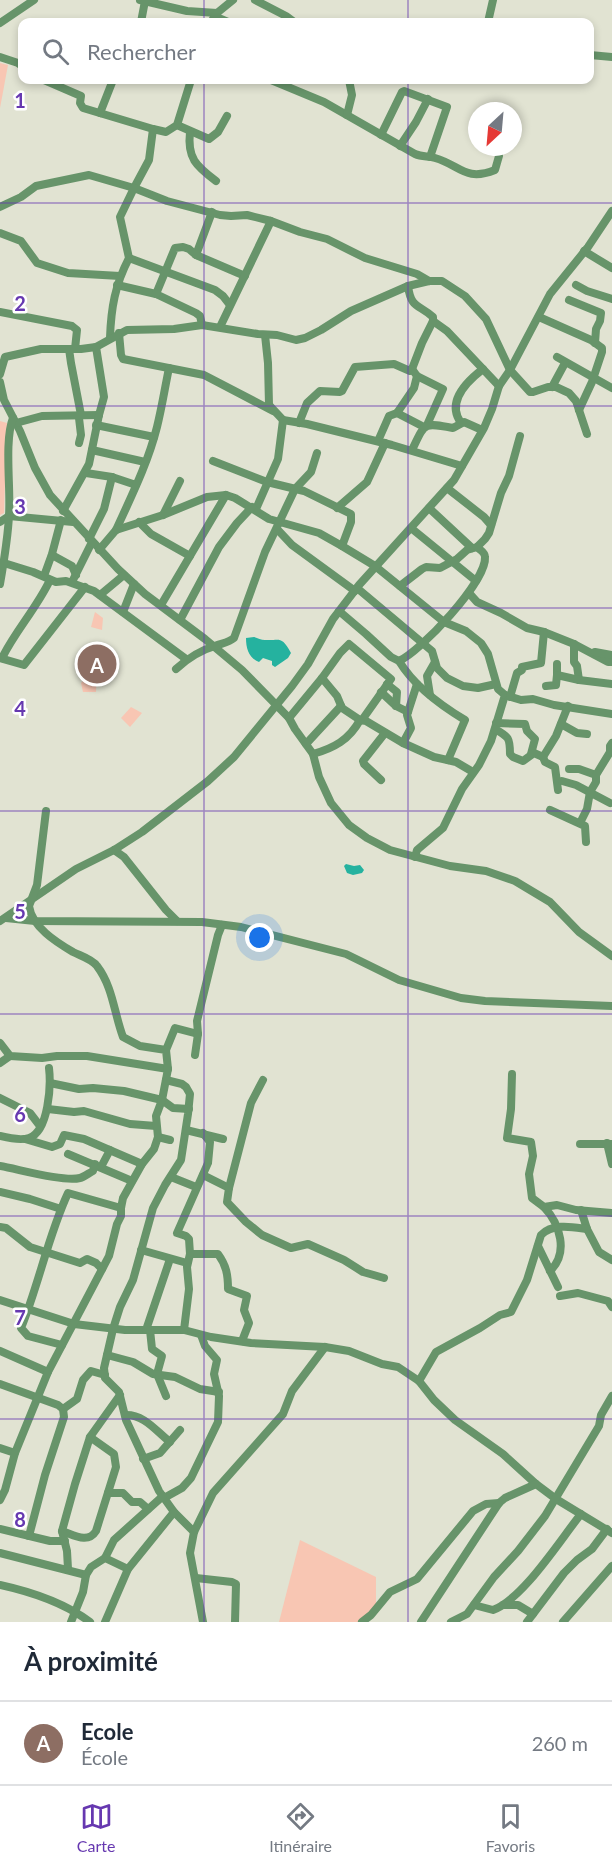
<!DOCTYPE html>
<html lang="fr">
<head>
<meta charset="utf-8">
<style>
	body { margin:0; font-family:Lato,sans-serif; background:#f6f6f7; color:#1f2937 }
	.compass { position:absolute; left:468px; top:102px; width:54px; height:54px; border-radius:50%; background:#fff; box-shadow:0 3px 9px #0003; rotate:206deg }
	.you { position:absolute; left:260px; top:938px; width:21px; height:21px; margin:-15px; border:4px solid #fff; border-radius:50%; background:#1a73e8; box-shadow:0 0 0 9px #1a73e833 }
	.badge { display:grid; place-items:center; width:39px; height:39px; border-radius:50%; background:#6638b0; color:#fff; font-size:20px; font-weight:700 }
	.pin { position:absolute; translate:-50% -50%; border:3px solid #fff; box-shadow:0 2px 6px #0006 }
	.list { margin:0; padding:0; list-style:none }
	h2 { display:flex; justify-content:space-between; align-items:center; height:78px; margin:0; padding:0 24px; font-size:26px }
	h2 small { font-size:20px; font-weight:400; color:#747a83 }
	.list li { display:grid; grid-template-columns:39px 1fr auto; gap:18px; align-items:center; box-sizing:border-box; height:84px; padding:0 24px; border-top:2px solid #e0e1e3 }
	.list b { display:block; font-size:22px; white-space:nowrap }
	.list p { margin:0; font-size:20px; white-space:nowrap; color:#747a83 }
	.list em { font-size:20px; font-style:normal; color:#747a83 }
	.icon { flex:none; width:33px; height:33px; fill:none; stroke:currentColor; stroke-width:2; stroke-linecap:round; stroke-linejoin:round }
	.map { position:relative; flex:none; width:612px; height:1622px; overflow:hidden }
	.search { position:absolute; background:#fff; box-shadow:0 3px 9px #0003; left:18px; right:18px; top:18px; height:66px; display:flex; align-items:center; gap:15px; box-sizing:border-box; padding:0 21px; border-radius:12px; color:#747a83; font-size:22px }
	.sheet { height:162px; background:#fff }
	nav { display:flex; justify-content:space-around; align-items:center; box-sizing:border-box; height:84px; border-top:2px solid #e0e1e3; background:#fff; font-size:16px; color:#747a83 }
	nav a { display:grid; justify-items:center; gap:3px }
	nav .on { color:#6638b0 }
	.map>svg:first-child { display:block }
	.green { fill:#f8c6b3 }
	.water { fill:#25b29f }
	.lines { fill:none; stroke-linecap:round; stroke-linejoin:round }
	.street { stroke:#67946a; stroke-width:8 }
	.grid { fill:none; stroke:#6638b0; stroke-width:1.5; stroke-opacity:0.55 }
	.grid-label { font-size:20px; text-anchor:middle; font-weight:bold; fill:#6638b0; stroke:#fff; stroke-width:5; stroke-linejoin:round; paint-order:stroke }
</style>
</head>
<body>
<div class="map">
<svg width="612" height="1622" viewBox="0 0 612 1622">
	<rect width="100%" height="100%" fill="#e1e3d2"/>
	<g class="green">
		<polygon points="0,63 8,65 0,108"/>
		<polygon points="0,421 7,423 4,513 0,515"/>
		<polygon points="95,612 103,618 102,630 91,627"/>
		<polygon points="91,672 97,672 96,692 83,692 81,683"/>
		<polygon points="131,707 142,713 130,727 121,718"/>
		<polygon points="300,1540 376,1577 376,1614 363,1622 279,1622"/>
	</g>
	<g class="water">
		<path d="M 254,637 C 258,638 261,640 265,640 C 280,641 281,635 291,653 L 288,658 L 275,667 L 272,665 L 272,661 L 263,658 L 259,662 C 249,658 246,649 246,638 Z"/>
		<polygon points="346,864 354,866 360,865 364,870 362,873 353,875 347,873 344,866"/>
	</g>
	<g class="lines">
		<g class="street">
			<polyline points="140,0 187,11 217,13"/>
			<polyline points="255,0 286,16 294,22"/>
			<polyline points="214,16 228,22"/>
			<polyline points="141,22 145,1"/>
			<polyline points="211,22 217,13 233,0"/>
			<polyline points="488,22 493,0"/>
			<polyline points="0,23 34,0"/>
			<polyline points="590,55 612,57"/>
			<polyline points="0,57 18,63 22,66"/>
			<polyline points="44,80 81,96 80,103 83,108 153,129"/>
			<path d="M 271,80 L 324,102 L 415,154 C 422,157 428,156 435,158 C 460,165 465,182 495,170 L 499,156 L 497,147"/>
			<polyline points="100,113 113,80"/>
			<polyline points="347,115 352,95 349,80"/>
			<polyline points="177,125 209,139 218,132 227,116"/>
			<path d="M 190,132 C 187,158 196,166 216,181"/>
			<polyline points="381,135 402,92 404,91 447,107 430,157"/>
			<polyline points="400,146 416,122 428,99"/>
			<polyline points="0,207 21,197 36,186 89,175 134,188 149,160 153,129 166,132 177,125 191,80"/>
			<polyline points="0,233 21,241 37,263 68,273 120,276"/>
			<polyline points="584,251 612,268"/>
			<polyline points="196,255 212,212"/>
			<polyline points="129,258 215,290 223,296 230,305"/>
			<polyline points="117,285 156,294 196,313 200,316 202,325"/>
			<polyline points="576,285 587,291 612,299"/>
			<polyline points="156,294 175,248 183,247 189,249 196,255 245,276"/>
			<polyline points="569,300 601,313 600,321 596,329 595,343"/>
			<polyline points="0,312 72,326 77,330 75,349"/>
			<polyline points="539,317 591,340 602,348 602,352 592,382 579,410"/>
			<polyline points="433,321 447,331 499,386"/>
			<polyline points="220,327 271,221"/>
			<polyline points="119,333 121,355 123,359 204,375 273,411"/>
			<polyline points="265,335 268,363 269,405 283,420"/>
			<path d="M 110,338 C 111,308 115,285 129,258 L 120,217 L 134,188 L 167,201 L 220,215 L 231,216 L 247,215 L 271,221 L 300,232 L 327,239 L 365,258 L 417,274 L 429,281"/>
			<polyline points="69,349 71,363 81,415 79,418 81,435 79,443"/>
			<polyline points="557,357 612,388"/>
			<polyline points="0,374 5,357 41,349 81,349 96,347 127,330 174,329 202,325 258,334 277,335 296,340 305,338 321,330 351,311 408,286 429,281 442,281 465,296 486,319 510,370 530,392 533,392 548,387 556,387 569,393 576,401 587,434"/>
			<polyline points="417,376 443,389 427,425"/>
			<polyline points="0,382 4,400 20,431 35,468 50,495 118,569 145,594 205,639 242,670 289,718 295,729 313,754 319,777 331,803 349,825 367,838 390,850 450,866 486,871 515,881 550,902 579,932 612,956"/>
			<polyline points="552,387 565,363"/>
			<polyline points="397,413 424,427"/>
			<polyline points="16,423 42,416 99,415"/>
			<path d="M 299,423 L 307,403 L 320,391 L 340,392 L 342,391 L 355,367 L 394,364 L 410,371 L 412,369 L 422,343 L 433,321 L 433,317 C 419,304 411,309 408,286"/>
			<path d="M 461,423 C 446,402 466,382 483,369"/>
			<polyline points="96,425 154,437"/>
			<polyline points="378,441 389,416 397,413 414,388 417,376 412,369"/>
			<polyline points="92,450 145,462"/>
			<path d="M 412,450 C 425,423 423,422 453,428 L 464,422 L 482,430"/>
			<polyline points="213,461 267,482 304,491 351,514 351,522 342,546"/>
			<polyline points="86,473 112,477 136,485"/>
			<polyline points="447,488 484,517 491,525"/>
			<polyline points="337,508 367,482 385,443"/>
			<polyline points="429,508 472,548"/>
			<polyline points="256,509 278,459 283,420 307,424 392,445 462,466"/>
			<polyline points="63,511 89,464 99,415 104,397 96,347"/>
			<polyline points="163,515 180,481"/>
			<polyline points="0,522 9,516 73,522"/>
			<polyline points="139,522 151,534 190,556"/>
			<polyline points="411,528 476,581"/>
			<polyline points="277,529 292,545 355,591"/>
			<path d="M 116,530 C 131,497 148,463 157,427 C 162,407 165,387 169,368"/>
			<polyline points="89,539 104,509 112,477"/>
			<polyline points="99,550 116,530 163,515 207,497 226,495 235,498 269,519 319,533 342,546 375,566 444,622 466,631 481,643 488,654 498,689 505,695 491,741 479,765 462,789 443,828 417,850 415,857"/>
			<polyline points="52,555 72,566 76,575"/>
			<polyline points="4,563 33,572 56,582 66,581 94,591 186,659"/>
			<polyline points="44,576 52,554 61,520"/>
			<polyline points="72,582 92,542"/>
			<path d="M 0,584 C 4,561 8,538 9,515 C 11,489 4,441 13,418"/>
			<polyline points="400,586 422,569 426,567 440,568 457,559 467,550 477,547 485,539 489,533 501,493 509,476 520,436"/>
			<polyline points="357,588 432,651 437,668 447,678 463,686 478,688 496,684"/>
			<polyline points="469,593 477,602 501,613 527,628 544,632 574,644 608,662 612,662"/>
			<polyline points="100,595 124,575"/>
			<polyline points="161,605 226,495"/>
			<path d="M 339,611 L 366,634 L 391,657 L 399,661 C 420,652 487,581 485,557 C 485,552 480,550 477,547"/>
			<polyline points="123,612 134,584"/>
			<polyline points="180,620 219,547 237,523 252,507"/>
			<polyline points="574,644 574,662 577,666 579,680"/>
			<polyline points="595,652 612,655"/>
			<polyline points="0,658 24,665 85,587"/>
			<path d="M 2,658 C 16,630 36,609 50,580"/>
			<path d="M 399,661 C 414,686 440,705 465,720 L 448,760"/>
			<polyline points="557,664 557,675 579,680 612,684"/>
			<path d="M 176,669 C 187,659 201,650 215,646 C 222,643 228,643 234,638 L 265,552 L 295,489 L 311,472 L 317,453"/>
			<polyline points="322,678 337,696 342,708 360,720 366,721 403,743 434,757 456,762 473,772"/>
			<polyline points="387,684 397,692 396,706"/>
			<polyline points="546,686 556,685 557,675"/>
			<polyline points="381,692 396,706 408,712"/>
			<polyline points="430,695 427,676 435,662"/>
			<polyline points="505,695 521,700 533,699 554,705 612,714"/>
			<polyline points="510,697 517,673 522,670 522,667 541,663 544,632"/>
			<polyline points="289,718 322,678 340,653 349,644 391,679 362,720"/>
			<polyline points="496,723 525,724 527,731 535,739 531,754"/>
			<polyline points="561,724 577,733 587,734"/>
			<path d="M 495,729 C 509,737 510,738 510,754 L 513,757 L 523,761 L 534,753 L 543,757 L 556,736 L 568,706"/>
			<polyline points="403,743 411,728 407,715 417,684"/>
			<polyline points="306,744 341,706"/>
			<path d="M 313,754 C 334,748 349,740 360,720"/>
			<polyline points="543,757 545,762 555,767 558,790"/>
			<polyline points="569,769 579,769 596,775"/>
			<polyline points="381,780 364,764 363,761 385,733"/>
			<polyline points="562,781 576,785 610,803"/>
			<polyline points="550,810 585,826 586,842"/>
			<polyline points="580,823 587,809 590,792 596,782 596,775 610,752 610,746 612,743"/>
			<polyline points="114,850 124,857 166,910 177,921"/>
			<polyline points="6,918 35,921 202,922 241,927 346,954 399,980 461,998 485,1001 612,1006"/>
			<polyline points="0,921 76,869 114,850 142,832 208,781 234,757 292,686 308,664 333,619 359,585 454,480 484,428 492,409 499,386 510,370 550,294 588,247 612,211"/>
			<polyline points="0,1043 10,1056 42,1058 57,1056 87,1056 168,1069"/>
			<polyline points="166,1050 175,1028 198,1034"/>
			<polyline points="195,1055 198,1034 197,1021 218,935 222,925"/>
			<polyline points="0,1063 10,1056"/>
			<polyline points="512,1074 511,1109 507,1138 531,1142 533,1156 529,1174 532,1198 544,1207 557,1205 576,1210 612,1213"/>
			<polyline points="166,1080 182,1084 186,1087 190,1094 188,1114 181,1160 165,1185 153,1208 133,1280 120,1307 113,1329 104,1368 105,1378 119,1392 126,1420 159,1491 174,1512 194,1532"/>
			<polyline points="50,1083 79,1089 93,1088 124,1091 162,1100 173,1108 189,1109"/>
			<polyline points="0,1098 30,1113 40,1126"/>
			<polyline points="48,1109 74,1112 84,1111 130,1124 156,1126"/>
			<polyline points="186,1130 223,1139"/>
			<path d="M 0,1136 C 8,1138 20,1141 29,1138 C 49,1131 51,1085 49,1068"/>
			<polyline points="158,1137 170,1140"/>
			<polyline points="25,1139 52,1147 60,1144 64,1135 84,1139 142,1164"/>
			<polyline points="607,1143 612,1164"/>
			<polyline points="580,1144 612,1144"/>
			<polyline points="68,1154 132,1181"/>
			<path d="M 0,1166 C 18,1169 63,1182 80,1178 C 84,1177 89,1173 93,1171 L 95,1164"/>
			<polyline points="101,1167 110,1150"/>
			<polyline points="203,1175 229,1188 227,1202 246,1222 262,1235 291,1248 308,1244 344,1260 363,1272 384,1278"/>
			<polyline points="171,1177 196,1187"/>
			<polyline points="229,1188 251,1103 263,1080"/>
			<polyline points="0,1192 30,1199 61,1209"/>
			<path d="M 544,1207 C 560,1224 569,1253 550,1271"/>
			<polyline points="581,1210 587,1229 599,1252 612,1260"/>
			<polyline points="0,1227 6,1228 30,1247 80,1263 87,1259 96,1263 102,1269"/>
			<polyline points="538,1246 558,1287"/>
			<polyline points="141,1250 187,1263"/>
			<path d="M 190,1254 L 218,1254 C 226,1265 228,1274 228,1289 L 247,1296 L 244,1310 L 249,1323 L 242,1341"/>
			<polyline points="560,1296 578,1293 608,1301 612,1307"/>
			<polyline points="0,1300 74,1324 125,1330 184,1330 211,1337 251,1343 325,1347 349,1351 382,1364 398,1367 419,1381 434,1400 455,1420 503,1454 536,1484 556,1499 612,1533"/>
			<polyline points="146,1330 170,1259"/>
			<polyline points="150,1330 152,1349 162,1356 157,1374 166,1396"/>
			<polyline points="184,1330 189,1289 187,1267 190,1254 189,1239 186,1236 177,1233 208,1163 210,1142 203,1133"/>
			<path d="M 62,1345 L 28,1336 L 21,1328 C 39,1284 48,1236 68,1193 L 121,1208"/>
			<polyline points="0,1351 48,1372"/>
			<polyline points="107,1355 133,1362 153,1374 175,1377 200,1389 219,1392"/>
			<path d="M 419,1381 L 436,1352 L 480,1328 L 500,1315 L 511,1312 L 527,1280 L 541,1235 C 553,1223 572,1227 587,1229"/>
			<polyline points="0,1384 58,1405 63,1409 64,1417 45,1475 29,1536"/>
			<polyline points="63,1409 77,1399 83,1380 91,1371 105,1375"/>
			<path d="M 125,1415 C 144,1414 156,1431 170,1442"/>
			<polyline points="0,1448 15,1453"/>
			<polyline points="143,1459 160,1453 180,1430"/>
			<polyline points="108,1493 123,1493 132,1502 140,1502 148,1509"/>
			<polyline points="164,1498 182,1488 191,1478 218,1422 219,1396 214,1374 217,1360 205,1346 201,1335"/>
			<path d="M 0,1500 L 5,1490 L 15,1453 L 48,1372 L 109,1256 L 117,1224 L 121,1216 L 121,1208 L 123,1198 L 142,1164 L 154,1149 L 158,1137 L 156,1116 L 162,1100 L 168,1069 L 166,1050 L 140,1046 L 123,1037 C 114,1013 113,987 97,966 C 92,959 81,956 73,952 C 56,942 32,927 29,906 L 37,885 L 46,811"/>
			<polyline points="0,1529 50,1541 65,1541"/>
			<path d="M 62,1531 C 74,1535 88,1544 96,1531 L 116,1467 L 114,1454 L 90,1437"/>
			<polyline points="0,1553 86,1575"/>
			<polyline points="105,1558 114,1540 163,1496"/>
			<polyline points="68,1569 67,1551 62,1531 75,1484 90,1437 120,1395"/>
			<polyline points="196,1578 232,1582 236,1584 235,1622"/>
			<path d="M 0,1585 C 32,1592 63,1602 90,1622"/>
			<path d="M 474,1605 L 493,1610 C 523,1599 560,1540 581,1514"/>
			<polyline points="503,1605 518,1605 533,1614"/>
			<polyline points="71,1622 83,1592 86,1575 91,1567 105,1558 128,1569"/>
			<polyline points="105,1622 128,1569 174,1512"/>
			<polyline points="203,1622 190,1553 194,1532 213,1493 283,1414 292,1391 325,1347"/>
			<polyline points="362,1622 371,1615 390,1592 417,1579 473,1511 486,1504 499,1503"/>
			<polyline points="421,1622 499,1503 505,1498 536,1484"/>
			<polyline points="451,1622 467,1614 494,1577 518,1551 545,1516 599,1426 601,1415 612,1396"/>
			<polyline points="527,1622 564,1573 577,1560 592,1549 607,1529"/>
			<polyline points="563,1622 612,1566"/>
		</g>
	</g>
	<path class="grid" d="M 204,0 L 204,22M 408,0 L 408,22M 204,80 L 204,1622M 408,80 L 408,1622M 0,203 L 612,203M 0,406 L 612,406M 0,608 L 612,608M 0,811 L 612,811M 0,1014 L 612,1014M 0,1216 L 612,1216M 0,1419 L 612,1419"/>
	<g class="grid-label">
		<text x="20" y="108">1</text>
		<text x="20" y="311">2</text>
		<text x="20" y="514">3</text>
		<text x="20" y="716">4</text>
		<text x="20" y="919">5</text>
		<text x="20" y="1122">6</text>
		<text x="20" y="1325">7</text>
		<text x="20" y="1527">8</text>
	</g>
</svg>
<svg class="compass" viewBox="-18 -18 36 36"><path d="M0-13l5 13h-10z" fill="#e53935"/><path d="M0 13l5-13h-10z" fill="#747a83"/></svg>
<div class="you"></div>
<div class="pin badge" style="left:97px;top:664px;background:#8d6e63">A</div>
<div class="search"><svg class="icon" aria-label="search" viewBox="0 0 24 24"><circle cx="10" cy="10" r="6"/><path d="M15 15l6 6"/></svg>Rechercher</div>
</div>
<section class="sheet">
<h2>À proximité<small></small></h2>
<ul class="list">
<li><span class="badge" style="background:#8d6e63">A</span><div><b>Ecole</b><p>École</p></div><em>260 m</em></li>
</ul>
</section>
<nav>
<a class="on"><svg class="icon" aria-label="map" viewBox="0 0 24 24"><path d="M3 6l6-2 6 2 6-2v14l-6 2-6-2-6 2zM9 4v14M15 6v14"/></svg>Carte</a>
<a><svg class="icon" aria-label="directions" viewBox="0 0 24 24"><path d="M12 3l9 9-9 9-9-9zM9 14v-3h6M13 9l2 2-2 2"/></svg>Itinéraire</a>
<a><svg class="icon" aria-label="saved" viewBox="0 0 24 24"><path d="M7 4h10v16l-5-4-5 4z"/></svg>Favoris</a>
</nav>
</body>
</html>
